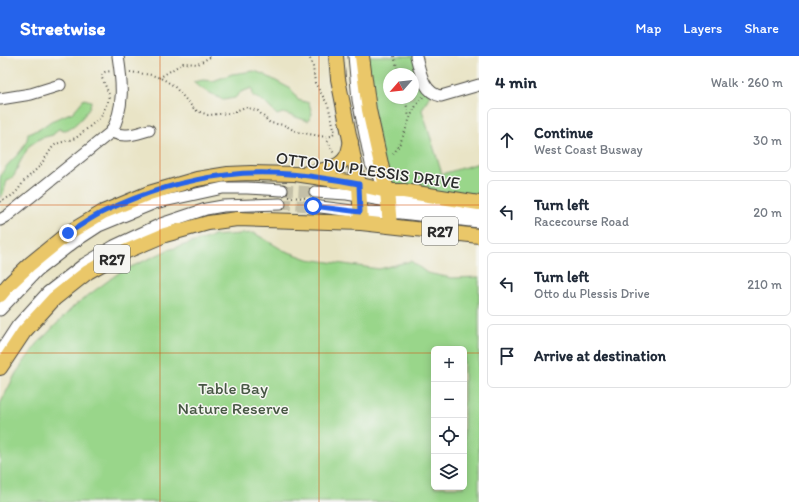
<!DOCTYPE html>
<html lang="en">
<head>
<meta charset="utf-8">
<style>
	body { margin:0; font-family:Itim,sans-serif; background:#f6f6f7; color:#1f2937 }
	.controls { position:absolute; right:12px; bottom:12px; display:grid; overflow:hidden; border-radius:6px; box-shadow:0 2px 10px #0003 }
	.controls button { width:36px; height:36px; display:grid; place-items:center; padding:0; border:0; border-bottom:1px solid #e0e1e3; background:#fff; color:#1f2937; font:20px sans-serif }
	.compass { position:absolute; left:383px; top:12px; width:36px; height:36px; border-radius:50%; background:#fff; box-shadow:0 2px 10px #0003; rotate:242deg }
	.stop { position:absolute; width:12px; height:12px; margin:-9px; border:3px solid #2563eb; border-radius:50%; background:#fff }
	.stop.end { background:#2563eb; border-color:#fff; box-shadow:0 1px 4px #0008 }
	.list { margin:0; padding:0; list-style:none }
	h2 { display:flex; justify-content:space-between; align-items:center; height:52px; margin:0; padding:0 16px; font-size:17px }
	h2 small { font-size:13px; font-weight:400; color:#747a83 }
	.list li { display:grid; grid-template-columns:26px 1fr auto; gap:12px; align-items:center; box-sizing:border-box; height:64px; margin:0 8px 8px; padding:0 8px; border:1px solid #e0e1e3; border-radius:6px }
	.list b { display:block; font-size:15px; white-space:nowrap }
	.list p { margin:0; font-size:13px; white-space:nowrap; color:#747a83 }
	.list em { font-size:13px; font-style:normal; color:#747a83 }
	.icon { flex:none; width:22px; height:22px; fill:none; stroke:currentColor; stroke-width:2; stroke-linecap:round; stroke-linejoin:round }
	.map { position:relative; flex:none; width:479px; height:446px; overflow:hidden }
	header { display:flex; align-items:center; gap:24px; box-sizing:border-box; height:56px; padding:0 20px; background:#2563eb; color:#fff }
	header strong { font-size:19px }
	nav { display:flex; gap:22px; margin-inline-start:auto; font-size:14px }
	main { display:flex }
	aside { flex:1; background:#fff }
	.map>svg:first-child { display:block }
	.green { fill:#99d68a; stroke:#62805a; fill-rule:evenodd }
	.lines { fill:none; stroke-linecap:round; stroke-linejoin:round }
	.minor-tunnel { stroke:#c3bfa7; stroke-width:11; stroke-dasharray:11 5.5; stroke-linecap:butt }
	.minor-casing { stroke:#484742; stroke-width:13 }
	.major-casing { stroke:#484742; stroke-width:16 }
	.path { stroke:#484742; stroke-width:2; stroke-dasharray:1 3; stroke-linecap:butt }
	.minor { stroke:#fff; stroke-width:11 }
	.major { stroke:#eac769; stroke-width:14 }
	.route { stroke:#2563eb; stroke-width:5 }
	.grid { fill:none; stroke:#d5540f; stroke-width:1; stroke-opacity:0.55 }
	.labels { text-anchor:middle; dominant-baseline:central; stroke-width:3; stroke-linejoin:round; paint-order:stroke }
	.shield { fill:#f6f6f2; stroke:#686867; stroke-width:1 }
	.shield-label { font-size:16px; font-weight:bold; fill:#2b2b2b }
	.street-label { font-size:17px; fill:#2b2b2b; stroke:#f6f6f2 }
	.park-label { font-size:17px; fill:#465643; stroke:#f6f6f2 }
</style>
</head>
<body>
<header>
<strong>Streetwise</strong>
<nav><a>Map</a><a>Layers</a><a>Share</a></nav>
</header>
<main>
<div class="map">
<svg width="479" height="446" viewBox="0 0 479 446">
	<rect width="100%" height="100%" fill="#f6f6f2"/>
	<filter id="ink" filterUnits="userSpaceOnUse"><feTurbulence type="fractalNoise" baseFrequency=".025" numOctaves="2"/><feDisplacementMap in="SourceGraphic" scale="8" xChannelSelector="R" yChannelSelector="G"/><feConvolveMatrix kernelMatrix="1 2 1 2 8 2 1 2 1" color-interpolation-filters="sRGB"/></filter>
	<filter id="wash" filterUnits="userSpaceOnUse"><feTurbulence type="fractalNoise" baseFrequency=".012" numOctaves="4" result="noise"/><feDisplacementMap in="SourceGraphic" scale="16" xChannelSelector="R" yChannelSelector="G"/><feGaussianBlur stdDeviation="0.9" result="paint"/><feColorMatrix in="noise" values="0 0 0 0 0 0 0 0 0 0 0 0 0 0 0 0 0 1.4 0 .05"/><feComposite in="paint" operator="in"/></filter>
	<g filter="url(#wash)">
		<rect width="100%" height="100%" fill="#e9e4c6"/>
		<g class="green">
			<path d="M 362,0 L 416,0 L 431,37 L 422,54 L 442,118 L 479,107 L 479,147 L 387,135 ZM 389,18 L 413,18 L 413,42 L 389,42 Z"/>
			<polygon points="254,15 263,18 291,33 298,44 309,47 312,58 308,65 283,57 277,59 263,45 253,40 252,32 241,36 235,42 223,44 199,31 193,26 203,24 213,25 232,18"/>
			<path d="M 84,43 L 91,45 C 91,54 75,72 65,74 C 63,74 61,73 58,73 L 53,79 L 41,82 L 29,90 L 19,108 L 14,120 L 7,125 L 3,138 L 0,142 C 0,136 0,129 0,123 C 3,106 27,98 28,77 L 40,73 L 51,65 L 73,56 Z"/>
			<path d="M 254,177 L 283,194 L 308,203 L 379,213 L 411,205 L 427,217 L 452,222 L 479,221 L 479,446 L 0,446 L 0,348 L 16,317 L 37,288 L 75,249 L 120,216 L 168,194 L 214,180 ZM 434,293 L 464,293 L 464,431 L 434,431 Z"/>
		</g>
	</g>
	<g filter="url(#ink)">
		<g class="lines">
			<g class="minor-tunnel">
				<polyline points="282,134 315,136"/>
				<polyline points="280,148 313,150"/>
			</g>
			<defs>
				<g id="minor">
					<polyline points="354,0 358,44 371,108 384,130"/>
					<path d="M 416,0 C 420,15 423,37 441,40 L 479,29"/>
					<polyline points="0,43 31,38 60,29"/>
					<path d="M 111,76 C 126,82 134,78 149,74"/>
					<polyline points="315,136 347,138 387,145 479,156"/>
					<polyline points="313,150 360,156 401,157 479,166"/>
					<path d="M 0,164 L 7,160 L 111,76 C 125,52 122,26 118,0"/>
					<polyline points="0,254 37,215 73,187 99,170 155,147 223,132 247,132 282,134"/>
					<polyline points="0,296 17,270 48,236 84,208 114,190 161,168 206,153 223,150 280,148"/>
				</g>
				<g id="major">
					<polyline points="336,0 338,23 359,129 361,167"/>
					<polyline points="362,0 369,54 387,135 390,170"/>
					<path d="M 307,117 C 319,115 339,113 346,101 C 349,97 349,91 351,86"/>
					<polyline points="0,239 9,228 30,208 68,177 103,156 149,137 197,123 228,118 251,117 295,118 348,126 387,135 404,135 479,147"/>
					<polyline points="0,312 24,276 54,243 88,216 120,198 165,179 208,167 237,163 361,167 479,180"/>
				</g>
			</defs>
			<use href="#minor" class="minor-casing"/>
			<use href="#major" class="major-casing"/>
			<g class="path">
				<polyline points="394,0 399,18"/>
				<polyline points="130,16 152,19 163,23 174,30 195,54 208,59 231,57 245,51 258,55 270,67 284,69 297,76 326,81 331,80 335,76 328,49 315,27 313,11 309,0"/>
				<polyline points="159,22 183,7 198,8 212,0"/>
				<polyline points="405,42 409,61"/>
				<polyline points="326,81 334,98"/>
				<path d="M 393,98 C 407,81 407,57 423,41"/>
				<polyline points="288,141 307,142"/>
				<polyline points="0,146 13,139 18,134 24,125 40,110 52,92 56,88 76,82 101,61 108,45 109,38 102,22 102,19 105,16 111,15"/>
			</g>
			<use href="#minor" class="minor"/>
			<use href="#major" class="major"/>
		</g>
	</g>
	<g class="lines" filter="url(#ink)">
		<path class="route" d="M 68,177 C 80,170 92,161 105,155 C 143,137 184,124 226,119 C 270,113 316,120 359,128 L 360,156 L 313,150"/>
	</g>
	<path class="grid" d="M 160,0 L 160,446M 319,0 L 319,446M 0,149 L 479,149M 0,297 L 434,297M 464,297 L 479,297"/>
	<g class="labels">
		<g class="shield">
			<rect x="422" y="161" width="36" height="28" rx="3"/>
			<rect x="94" y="189" width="36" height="28" rx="3"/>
		</g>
		<g class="shield-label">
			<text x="440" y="175">R27</text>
			<text x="112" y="203">R27</text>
		</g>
		<g class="street-label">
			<text transform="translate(368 114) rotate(8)">OTTO DU PLESSIS DRIVE</text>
		</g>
		<g class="park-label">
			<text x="233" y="332">Table Bay<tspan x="233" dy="20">Nature Reserve</tspan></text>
		</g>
	</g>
</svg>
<div class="controls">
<button>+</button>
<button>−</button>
<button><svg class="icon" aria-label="locate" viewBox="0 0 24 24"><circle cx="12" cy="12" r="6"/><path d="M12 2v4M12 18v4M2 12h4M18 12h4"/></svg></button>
<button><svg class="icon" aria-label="layers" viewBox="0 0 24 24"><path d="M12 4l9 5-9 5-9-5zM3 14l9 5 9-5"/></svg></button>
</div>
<svg class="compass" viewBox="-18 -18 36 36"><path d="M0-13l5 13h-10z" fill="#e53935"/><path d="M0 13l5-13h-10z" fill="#747a83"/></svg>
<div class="stop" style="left:313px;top:150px"></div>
<div class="stop end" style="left:68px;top:177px"></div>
</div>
<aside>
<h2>4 min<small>Walk · 260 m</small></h2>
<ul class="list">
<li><svg class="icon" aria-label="ahead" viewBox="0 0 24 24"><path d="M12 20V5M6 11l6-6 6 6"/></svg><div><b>Continue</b><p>West Coast Busway</p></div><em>30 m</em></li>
<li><svg class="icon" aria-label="left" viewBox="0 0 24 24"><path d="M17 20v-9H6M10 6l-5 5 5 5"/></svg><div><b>Turn left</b><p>Racecourse Road</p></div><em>20 m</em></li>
<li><svg class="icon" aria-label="left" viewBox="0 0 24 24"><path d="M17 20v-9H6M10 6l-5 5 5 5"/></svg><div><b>Turn left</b><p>Otto du Plessis Drive</p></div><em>210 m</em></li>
<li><svg class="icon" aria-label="arrive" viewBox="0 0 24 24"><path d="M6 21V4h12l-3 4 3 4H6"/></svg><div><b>Arrive at destination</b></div></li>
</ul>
</aside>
</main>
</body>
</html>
